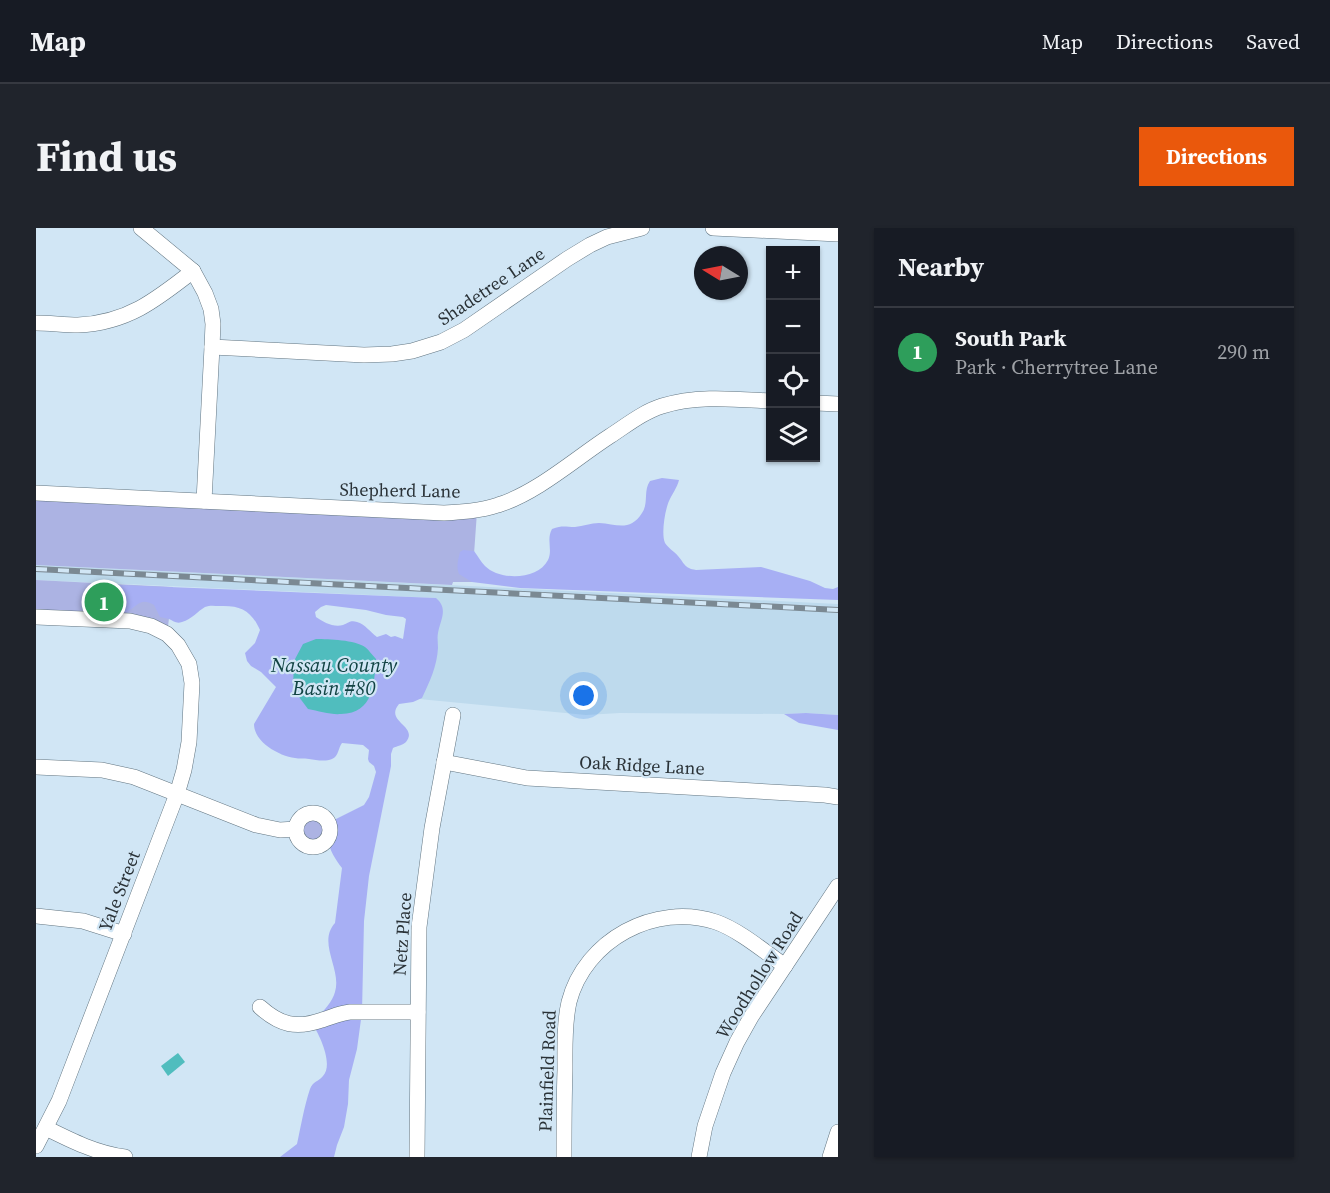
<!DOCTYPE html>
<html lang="en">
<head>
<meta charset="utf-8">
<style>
	body { margin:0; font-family:"Source Serif 4",serif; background:#20242c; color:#f1f3f6 }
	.controls { position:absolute; right:18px; top:18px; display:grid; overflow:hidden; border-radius:0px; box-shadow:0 2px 4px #0004 }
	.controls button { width:54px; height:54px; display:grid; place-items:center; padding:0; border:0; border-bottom:2px solid #363941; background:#171b24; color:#f1f3f6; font:30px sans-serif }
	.compass { position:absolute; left:658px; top:18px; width:54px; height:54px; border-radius:50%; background:#171b24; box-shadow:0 2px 4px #0004; rotate:280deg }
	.you { position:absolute; left:548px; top:468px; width:21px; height:21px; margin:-15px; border:4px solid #fff; border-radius:50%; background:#1a73e8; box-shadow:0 0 0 9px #1a73e833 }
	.badge { display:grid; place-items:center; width:39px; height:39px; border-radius:50%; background:#ea580c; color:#fff; font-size:20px; font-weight:700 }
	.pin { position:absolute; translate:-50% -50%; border:3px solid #fff; box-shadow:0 2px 6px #0006 }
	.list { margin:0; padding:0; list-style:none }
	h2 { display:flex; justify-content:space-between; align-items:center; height:78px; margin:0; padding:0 24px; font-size:26px }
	h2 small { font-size:20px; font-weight:400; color:#9ea1a6 }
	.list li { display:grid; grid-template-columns:39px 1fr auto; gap:18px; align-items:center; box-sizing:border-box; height:90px; padding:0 24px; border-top:2px solid #363941 }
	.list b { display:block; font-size:22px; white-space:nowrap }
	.list p { margin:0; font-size:20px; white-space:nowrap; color:#9ea1a6 }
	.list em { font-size:20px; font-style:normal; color:#9ea1a6 }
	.icon { flex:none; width:33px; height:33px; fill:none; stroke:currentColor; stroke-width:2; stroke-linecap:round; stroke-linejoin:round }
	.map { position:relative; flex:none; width:802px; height:929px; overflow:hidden; border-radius:0px }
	header { display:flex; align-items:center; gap:36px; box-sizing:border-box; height:84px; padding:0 30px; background:#171b24; border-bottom:2px solid #363941 }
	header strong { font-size:28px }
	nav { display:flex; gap:33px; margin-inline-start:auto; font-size:21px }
	.intro { display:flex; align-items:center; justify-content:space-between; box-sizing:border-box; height:144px; padding:0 36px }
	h1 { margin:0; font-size:42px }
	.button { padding:15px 27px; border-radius:0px; background:#ea580c; color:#fff; font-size:21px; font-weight:700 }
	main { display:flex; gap:36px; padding:0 36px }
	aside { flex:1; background:#171b24; border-radius:0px; box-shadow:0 2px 4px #0004 }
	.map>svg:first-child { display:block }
	.built { fill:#bedaed }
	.green { fill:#acb3e3 }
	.forest { fill:#a7aff4; fill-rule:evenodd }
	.water { fill:#50bdbe }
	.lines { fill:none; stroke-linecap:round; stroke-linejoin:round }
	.minor-casing { stroke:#627581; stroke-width:16 }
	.minor { stroke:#fff; stroke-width:15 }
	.rail-casing { stroke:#7b8993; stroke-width:6 }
	.rail { stroke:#d1e6f5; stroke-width:4; stroke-dasharray:11; stroke-linecap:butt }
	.labels { text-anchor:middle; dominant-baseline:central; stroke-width:4.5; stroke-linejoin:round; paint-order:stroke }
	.street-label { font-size:18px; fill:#2a3237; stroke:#d1e6f5 }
	.water-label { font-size:20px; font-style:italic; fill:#114343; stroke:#d1e6f5 }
</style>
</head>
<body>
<header>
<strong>Map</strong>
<nav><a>Map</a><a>Directions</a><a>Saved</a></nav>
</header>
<div class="intro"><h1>Find us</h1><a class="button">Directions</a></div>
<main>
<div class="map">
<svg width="802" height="929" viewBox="0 0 802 929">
	<rect width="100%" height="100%" fill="#d1e6f5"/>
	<polygon class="built" points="0,337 802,376 802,487 770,485 748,486 584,485 550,487 383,471 400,370 0,352"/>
	<g class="green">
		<polygon points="0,265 441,284 436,354 417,354 416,357 0,337"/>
		<polygon points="0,352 137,359 131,406 115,398 0,389"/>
		<circle cx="277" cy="602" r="16"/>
	</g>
	<g class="forest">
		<path d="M 626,250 L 643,252 C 641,260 636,266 633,273 C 629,282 625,306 629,315 C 632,320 639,324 642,328 C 649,336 648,340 660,342 L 725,339 L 774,353 L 789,360 L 797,361 L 802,359 L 802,372 L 484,360 L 436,354 L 423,346 C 420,339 422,332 424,324 L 427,322 L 438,323 C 442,328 445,334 449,338 C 464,353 502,352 512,332 C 517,322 510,312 516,301 C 527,297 529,299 539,299 C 547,298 555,295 563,295 C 581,296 594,304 606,285 C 613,275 607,263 614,253 Z"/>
		<path d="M 59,356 L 400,370 C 413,381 404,392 402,405 C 401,410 402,415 402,420 C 401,438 394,453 386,470 L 377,474 L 363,476 C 348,494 383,498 370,514 C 367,517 361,518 357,520 L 355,526 L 355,538 L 333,648 L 328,693 L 326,784 L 321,821 L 313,852 L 312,876 L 308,899 L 301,917 L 298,929 L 244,929 L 261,916 C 265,898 268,879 274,861 C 277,853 282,854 287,848 C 298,836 283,806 276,795 C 284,786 296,776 299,764 C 306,741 281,715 299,695 L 306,640 C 300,632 293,622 292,611 C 291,605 294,601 292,595 L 328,577 L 333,569 L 340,544 L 338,538 L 333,534 L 332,531 L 333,522 L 327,517 L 306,515 C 302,520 303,528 296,531 C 289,534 280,532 273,531 C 268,530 263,531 259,530 C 243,528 218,514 218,496 L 240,459 L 225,444 L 215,438 L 211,433 L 209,425 L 219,415 L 224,402 C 215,382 204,377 183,378 C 179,378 174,377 169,379 C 162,383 156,391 146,394 C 140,396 138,393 133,391 C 130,390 127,390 124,389 L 118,377 C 104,369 102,378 91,384 L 83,384 L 72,380 L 61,381 L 56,379 L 55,376 L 57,370 C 53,367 48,364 51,359 ZM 290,377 L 330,382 L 350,387 L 367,389 L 370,391 L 367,411 L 359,408 L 355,409 L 350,406 L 341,409 C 334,404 329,396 321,394 C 314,392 313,395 307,397 C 298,400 287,394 280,389 L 279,384 L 285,379 Z"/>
		<polygon points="770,485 802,487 802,502 763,495 748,486"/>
	</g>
	<g class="water">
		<path d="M 280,411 C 293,411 319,412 329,419 C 333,422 336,427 340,431 C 338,456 338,485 305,486 C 295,487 283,483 272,481 L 257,461 L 258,433 L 267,416 Z"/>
		<polygon points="142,825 149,834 132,848 125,838"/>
	</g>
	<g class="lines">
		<defs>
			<g id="minor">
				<polyline points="105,0 157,43 169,65 175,81 177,96 176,119 168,273"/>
				<polyline points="677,0 802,6"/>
				<path d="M 0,95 C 14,95 28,97 42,97 C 91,95 120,72 157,43"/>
				<polyline points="176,119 328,127 356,126 376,123 405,114 428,102 531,31 554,17 571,9 606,0"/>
				<polyline points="780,175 802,176"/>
				<path d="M 0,265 L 408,285 C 426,284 444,283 462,277 C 501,265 540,230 574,208 C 591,197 607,184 626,178 C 661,167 698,171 734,173"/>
				<polyline points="0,389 94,393 115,398 131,406 142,417 153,436 156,455 153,514 148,542 141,566 23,873 0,918"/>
				<polyline points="408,534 491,550 789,567 802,569"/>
				<polyline points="0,539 66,542 98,549 220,597 244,602 260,601"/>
				<circle cx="277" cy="602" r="17"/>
				<polyline points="0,688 47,693 88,706"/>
				<path d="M 224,779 C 244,797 260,801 286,792 C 296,789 304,785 314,784 L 382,784"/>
				<path d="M 10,900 C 36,913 60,925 89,929"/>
				<polyline points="381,929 383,699 396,600 417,487"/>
				<path d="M 528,929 C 528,900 528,871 529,842 C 529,820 528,796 533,774 C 549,712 619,674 680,694 C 703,702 729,724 749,738"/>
				<polyline points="663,929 669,898 687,845 701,814 715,789 802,658"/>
				<polyline points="794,929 802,904"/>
			</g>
		</defs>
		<use href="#minor" class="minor-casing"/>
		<use href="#minor" class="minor"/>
		<defs>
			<polyline id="rail" points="0,341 802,382"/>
		</defs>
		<use href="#rail" class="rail-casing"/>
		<use href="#rail" class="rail"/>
	</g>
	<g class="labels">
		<g class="street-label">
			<text transform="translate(455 58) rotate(-34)">Shadetree Lane</text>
			<text transform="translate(364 262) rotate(1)">Shepherd Lane</text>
			<text transform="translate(606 537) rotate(3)">Oak Ridge Lane</text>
			<text transform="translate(83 663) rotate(-69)">Yale Street</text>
			<text transform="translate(366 706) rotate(-86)">Netz Place</text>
			<text transform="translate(723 747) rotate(-58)">Woodhollow Road</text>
			<text transform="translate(511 843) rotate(-88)">Plainfield Road</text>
		</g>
		<g class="water-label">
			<text x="298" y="437">Nassau County<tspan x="298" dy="23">Basin #80</tspan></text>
		</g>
	</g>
</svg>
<div class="controls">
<button>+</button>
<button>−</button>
<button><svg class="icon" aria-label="locate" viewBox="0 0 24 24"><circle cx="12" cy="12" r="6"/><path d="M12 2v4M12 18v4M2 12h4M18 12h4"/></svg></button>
<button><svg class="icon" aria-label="layers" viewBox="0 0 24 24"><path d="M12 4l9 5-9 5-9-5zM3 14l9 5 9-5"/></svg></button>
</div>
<svg class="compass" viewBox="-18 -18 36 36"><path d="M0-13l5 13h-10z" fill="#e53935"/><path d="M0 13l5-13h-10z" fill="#9ea1a6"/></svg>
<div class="you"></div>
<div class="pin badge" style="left:68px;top:374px;background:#2e9e5b">1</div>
</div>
<aside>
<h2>Nearby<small></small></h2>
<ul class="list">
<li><span class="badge" style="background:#2e9e5b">1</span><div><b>South Park</b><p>Park · Cherrytree Lane</p></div><em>290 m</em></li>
</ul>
</aside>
</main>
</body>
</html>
